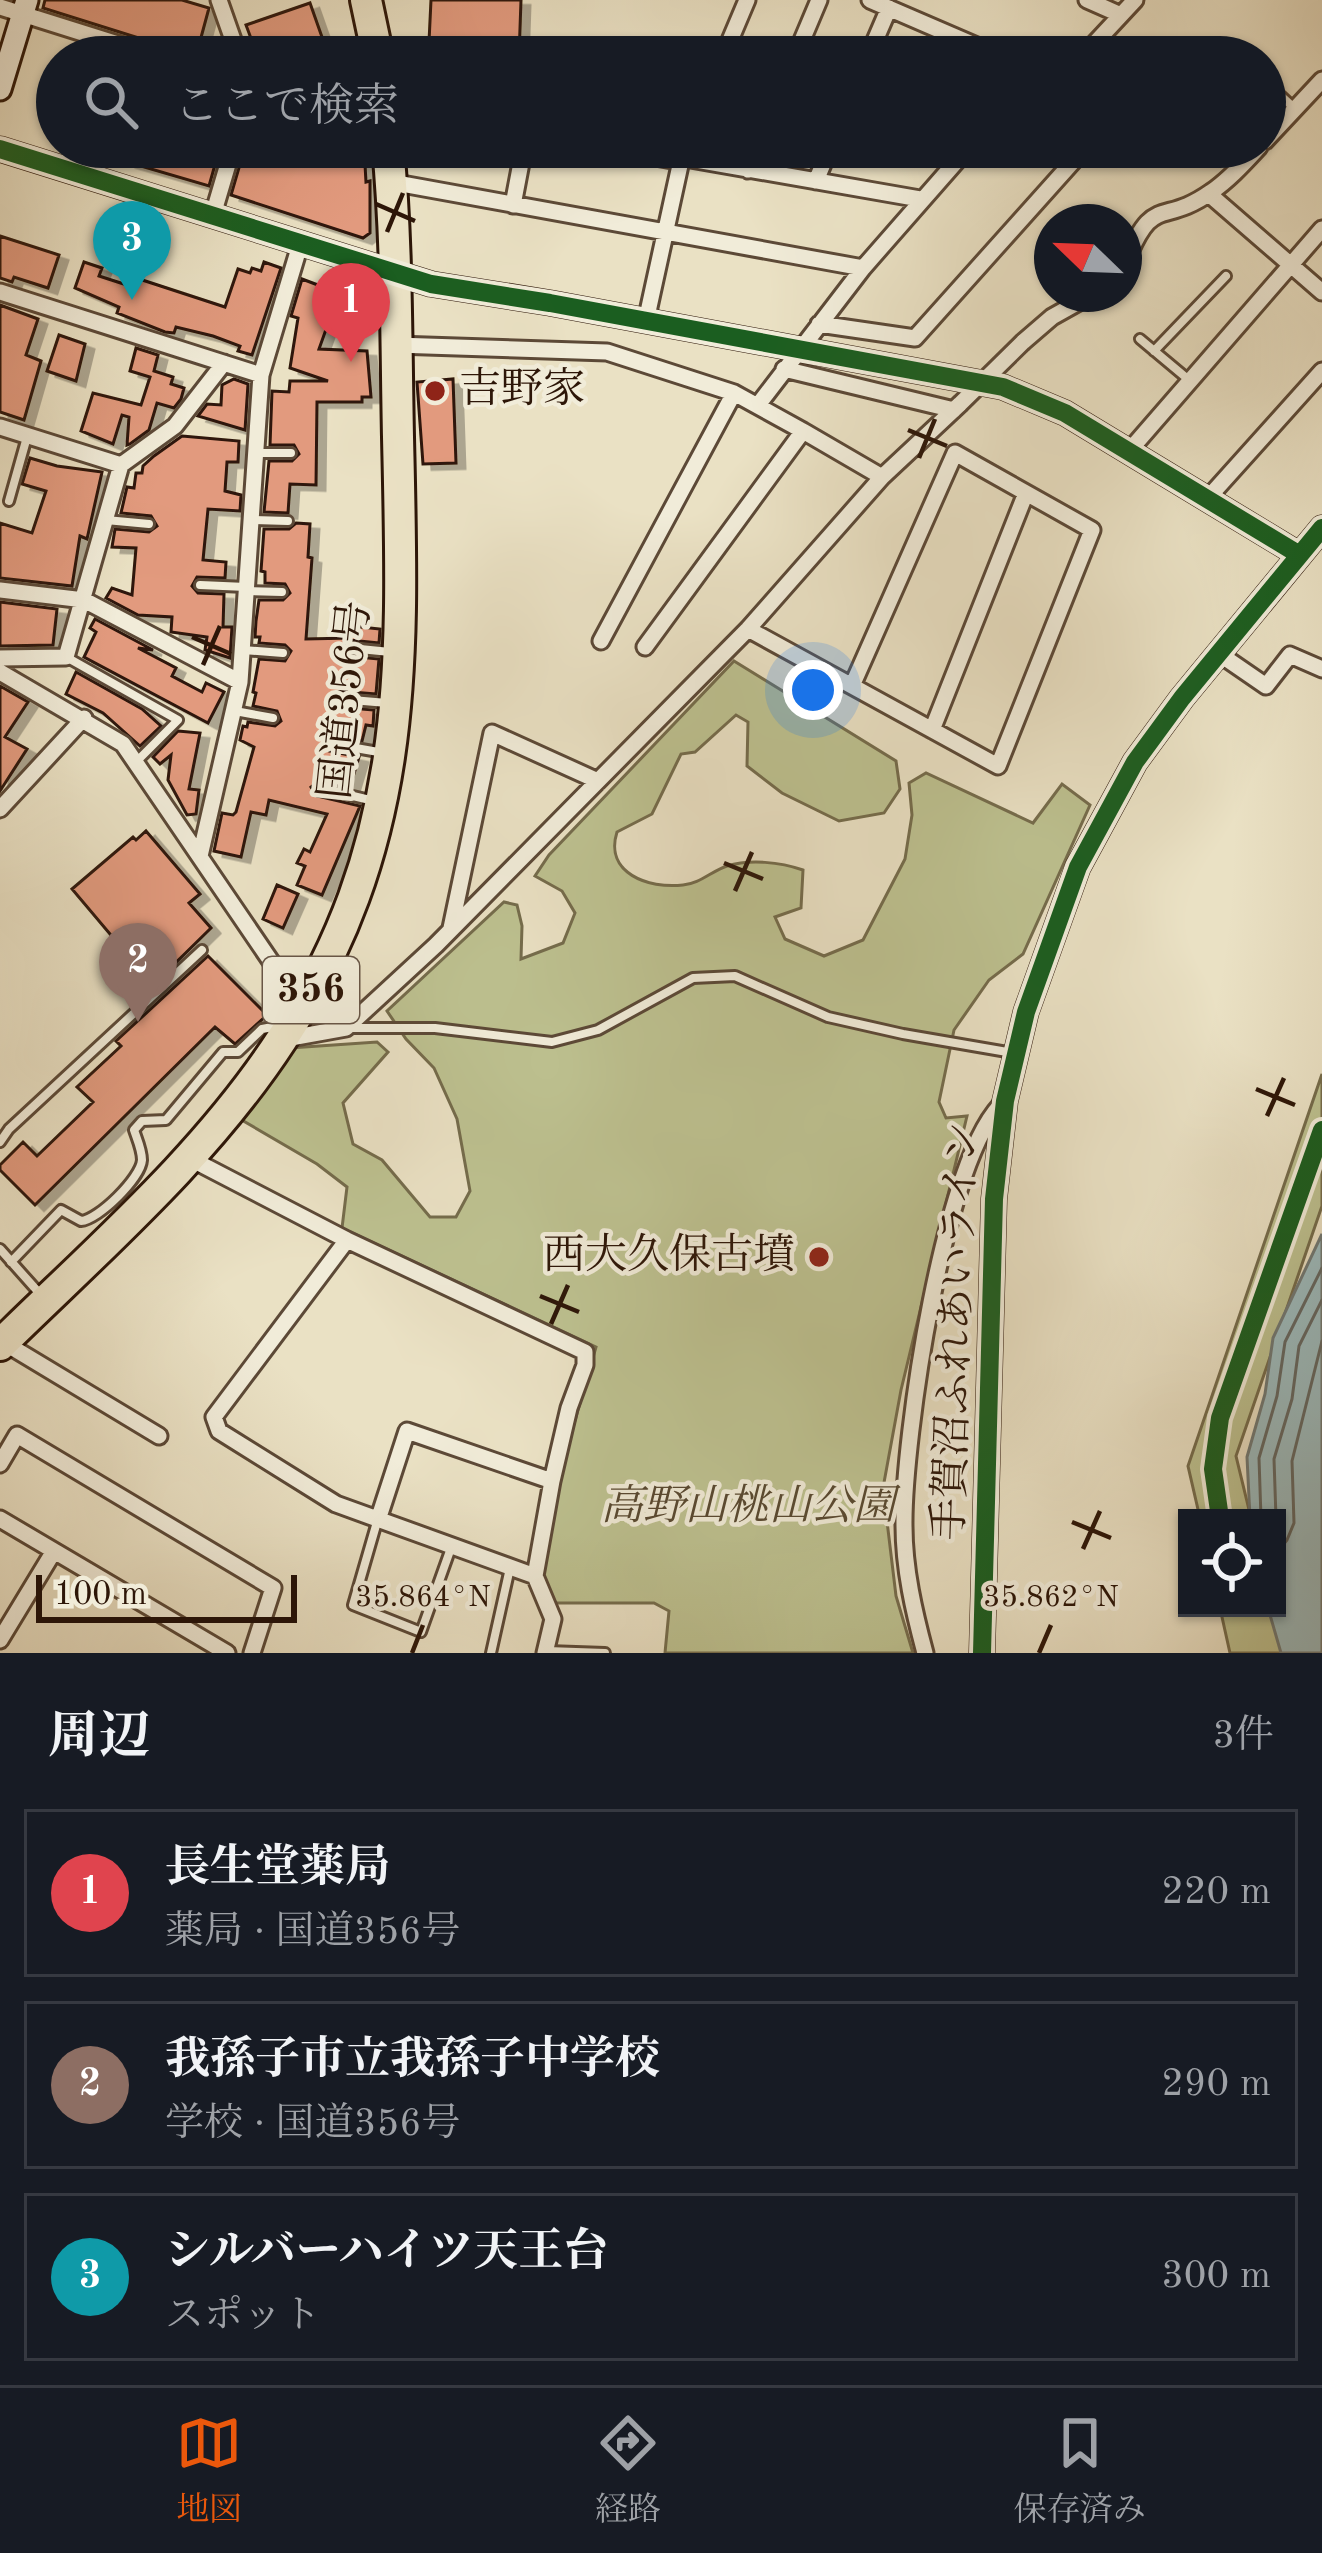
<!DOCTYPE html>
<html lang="ja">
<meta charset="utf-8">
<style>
:root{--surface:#171b24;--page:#20242c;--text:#f1f3f6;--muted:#9ea1a6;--line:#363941;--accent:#ea580c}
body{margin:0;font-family:"Old Standard TT","Noto Serif JP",serif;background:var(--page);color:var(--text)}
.controls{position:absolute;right:36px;bottom:36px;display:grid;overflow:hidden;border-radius:0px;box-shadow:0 3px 9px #0004}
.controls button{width:108px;height:108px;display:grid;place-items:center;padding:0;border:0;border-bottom:3px solid var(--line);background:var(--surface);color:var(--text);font:60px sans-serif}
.compass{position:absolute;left:1034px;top:204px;width:108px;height:108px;border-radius:50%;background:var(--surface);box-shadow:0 3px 9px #0004;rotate:293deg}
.scale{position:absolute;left:36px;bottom:30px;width:261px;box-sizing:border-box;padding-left:12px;border:6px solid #2d1608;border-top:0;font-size:33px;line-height:42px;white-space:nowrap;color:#2d1608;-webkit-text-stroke:9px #f1ecd9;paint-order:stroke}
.you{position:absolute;left:813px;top:690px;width:42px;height:42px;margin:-30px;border:9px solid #fff;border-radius:50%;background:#1a73e8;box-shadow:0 0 0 18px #1a73e833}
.badge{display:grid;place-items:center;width:78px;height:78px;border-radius:50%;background:var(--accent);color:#fff;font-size:39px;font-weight:700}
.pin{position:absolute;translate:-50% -99px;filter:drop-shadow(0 3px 6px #0008)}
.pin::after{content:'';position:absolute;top:63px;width:42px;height:36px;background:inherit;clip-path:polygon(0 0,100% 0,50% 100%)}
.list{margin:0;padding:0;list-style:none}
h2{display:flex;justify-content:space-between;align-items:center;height:156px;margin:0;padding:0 48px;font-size:51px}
h2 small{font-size:39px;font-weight:400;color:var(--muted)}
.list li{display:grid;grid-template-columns:78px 1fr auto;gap:36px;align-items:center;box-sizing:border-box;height:168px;margin:0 24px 24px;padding:0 24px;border:3px solid var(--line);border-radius:0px}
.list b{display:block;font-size:45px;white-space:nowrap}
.list p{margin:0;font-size:39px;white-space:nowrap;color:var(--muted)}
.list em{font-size:39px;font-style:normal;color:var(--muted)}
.icon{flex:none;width:66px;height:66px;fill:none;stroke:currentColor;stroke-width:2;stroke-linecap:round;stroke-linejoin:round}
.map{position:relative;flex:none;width:1322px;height:1653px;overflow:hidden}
.search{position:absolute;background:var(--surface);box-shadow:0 3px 9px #0004;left:36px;right:36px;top:36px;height:132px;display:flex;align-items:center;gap:30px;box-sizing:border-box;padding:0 42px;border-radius:66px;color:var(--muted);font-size:45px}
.sheet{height:732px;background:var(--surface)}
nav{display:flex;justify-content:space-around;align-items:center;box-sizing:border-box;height:168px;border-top:3px solid var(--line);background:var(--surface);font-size:33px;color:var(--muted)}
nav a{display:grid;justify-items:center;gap:6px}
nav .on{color:var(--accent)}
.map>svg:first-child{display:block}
</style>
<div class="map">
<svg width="1322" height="1653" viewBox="0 0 1322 1653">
<defs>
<filter id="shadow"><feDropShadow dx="9" dy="5.5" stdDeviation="0" flood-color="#0004"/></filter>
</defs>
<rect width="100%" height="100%" fill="#eae1c4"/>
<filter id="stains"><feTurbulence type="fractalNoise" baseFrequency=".00167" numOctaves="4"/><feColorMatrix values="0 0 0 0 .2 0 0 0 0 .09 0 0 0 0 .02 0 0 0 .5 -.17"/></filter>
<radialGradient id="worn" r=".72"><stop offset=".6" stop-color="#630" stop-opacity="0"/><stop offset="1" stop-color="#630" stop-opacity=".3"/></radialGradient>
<!-- green -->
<path fill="#bdc190" stroke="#756c4c" stroke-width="3" d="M734,661l162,100 4,28 -16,24 -45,8 -57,-28 -35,-27 1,-44 -12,-7 -41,37 -14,2 -29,60 -35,18c-13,41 31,57 66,53 16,-1 29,-14 44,-19 23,-7 53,-4 76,4l-2,38 -26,9 10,22 39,17 39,-16 42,-81 7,-44 -3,-32 17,-10 107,50 29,-39 28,21 -67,149 -34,26 -35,50 -15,72 7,16 21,-2 -66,274 -18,98 13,108 17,57h-248l4,-42 -15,-8h-100l-12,-29 22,-115 32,-112 -254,-119 5,-41 -30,-23 -77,-45 50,-71 87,-6 11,10 -45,51 10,41 29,16 48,57h26l14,-26 -13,-72 -23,-51 -28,-29 -19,-28 117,-109 13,3 5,21 -1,33 42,-16 12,-30 -13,-22 -27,-15 14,-21z
M1322,1074v132l-86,250 15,62h-51l-12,-52z
M1220,1608h52l11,45h-53z"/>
<!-- water -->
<path fill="#9cbbbe" stroke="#707975" stroke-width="3" d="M1322,1234v419h-41l-13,-45h9v-90h-27l-3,-61 18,-63 8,-56z"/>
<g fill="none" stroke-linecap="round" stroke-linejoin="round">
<!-- shore -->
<path stroke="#646863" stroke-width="3" d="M1261,1518l-2,-60 18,-62 8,-54 37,-74
M1276,1518l-2,-59 18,-60 7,-53 23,-46
M1277,1552l10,-12 7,-17 -2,-62 30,-120"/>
</g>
<!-- building -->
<path fill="#e29a7e" stroke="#2d1608" stroke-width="3" filter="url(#shadow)" d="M45,0h137l27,8 -13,48 -153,-48z
M431,0h90l-2,57h-122l-1,-10 33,-5z
M310,3l19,54h-29l-3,-10 -39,10 -12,-32z
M104,147h116l-11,39 -82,-24 1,-4 -25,-7z
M245,147h119l2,35 4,-1v52l-7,5 -132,-43z
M0,236l59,19 -11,33 -34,-11 -2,5 -12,-4z
M84,262l18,6 -3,8 28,9 3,-9 95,31 13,-38 12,4 2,-5 9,3 3,-9 17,6 -29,87 -14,-4 2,-5 -27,-10 -37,-9 -2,6 -9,-1 -48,-19 2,-6 -44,-19z
M302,279l37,14 -20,56 48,2 4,46h-9v5h-45l-1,83 -26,-1 -2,29 -24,-1 5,-51h23l7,-7 -5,-9h-24l2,-54 17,1 1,-11h38l-38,-13 8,-50 -7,-2z
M0,305l38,14 -12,36 15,6 -17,59 -24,-8z
M59,335l26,9 -9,37 -29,-10z
M136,348l22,7 -4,16 19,6 -2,7 13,4 -3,11 -7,9 -17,-5 -8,27 -19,14 -3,1 2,-28 -7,-2 -9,29 -32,-13 12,-38 48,12 9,-28 -20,-6z
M234,379l14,5 -3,46 -47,-14 9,-12 14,1 1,-20z
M453,379l3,84 -33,1 -6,-82z
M182,436l57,5 -1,21h-11l-2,29 16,4 -1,16 -32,-2 -5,51 23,2 -1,16 -28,-1 -5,9 6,7 26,1 -1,33h9l-2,31 -25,-8 2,-13 -36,-5 1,-15 -34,-2 -32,-17 6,-10 20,7 4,-47 -24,-1 3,-18 34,3 8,-6 -6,-10 -30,-3 6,-26 7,1 2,-15h6l1,-7 11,-10z
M30,458l27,8 45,6 -15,67 -7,-3 -8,50 -72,-8v-55l32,10 14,-42 -24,-7z
M296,523l14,1 -2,33 4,1 -6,81 44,-1 1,-12 29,3 -1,14 -29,-3 -8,8 6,8 31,3 -3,35 -36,-3 -8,6 6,10 36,3 -1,16 -7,-1 -4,16 -29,-5 -8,5 4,10 30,6 -9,30 -30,-7 -9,7 6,9 43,10 -38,89 -25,-10 8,-19 -8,-3 7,-14 6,3 17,-38 -58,-14 -3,15 -15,-3 -10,45 -27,-6 8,-38 11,2 3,-3 18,-65 -14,-7 3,-14 4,1 1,-5 27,4 6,-5 -4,-10 -24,-5 3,-13 -3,-1 6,-33 26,2 6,-10 -6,-6 -26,-2 1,-6h-5l1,-16 3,-21h24l7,-7 -5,-9 -20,-1v-11l-4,-1 3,-42h25z
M0,602l57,7 -4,36 -53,1z
M95,619l58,31 -15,-2 38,20 -4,8 30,16 4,-9 18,9 -16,31 -124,-66 12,-25 -6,-4z
M76,672l66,37 19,17 -21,20 -37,-33 -37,-19z
M0,686l28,16 -23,35 22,12 -27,42z
M178,731l22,2 -11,56 10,1 -3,24 -9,1 -19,-35 3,-25 -11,9 -7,-7z
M146,831l54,63 -11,9 22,25 -58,57 -81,-96 61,-52 3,3z
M277,885l21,9 -15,34 -20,-9z
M208,956l59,59 -32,29 -20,-17 -180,178 -35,-35v-5l23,-23 14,14 56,-54 -16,-15 44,-41 -5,-5z"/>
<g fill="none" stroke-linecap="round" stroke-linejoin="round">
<defs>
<path id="lane" d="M1265,81l29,27
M1140,339l49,41
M1154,351l72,-75
M257,453h34
M9,501l18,-64
M106,520l43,4
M252,520l36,1
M200,585l46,2
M247,591l35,1
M350,648l40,4
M243,650l40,3
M68,658l110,62 -40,40
M340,699l47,4
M235,711l38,7
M333,744l51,9
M319,788l51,12
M348,1028h87l117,14 46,-12 95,-52 42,-2 93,41 75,17 110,19
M0,1142l9,-13 193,-179
M0,1249l41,46
M11,1262l50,-52 20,11c17,-1 60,-43 61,-61 0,-10 -5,-21 -8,-30l8,-9 24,-1 57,-68h15l24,-23 16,-3
M377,1522l-24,83 68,27 30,-84
M547,1651l58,2
M491,1653l19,-85"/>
<path id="street" d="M219,0l20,57
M870,0l132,57
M1087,0l34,15
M0,7l159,50
M723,57l24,-57
M795,57l24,-57
M868,57l21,-49
M1082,57l53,-57
M1265,141l57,-61
M598,147l80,14
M942,147l19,9
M679,157l241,42
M748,170l10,-23
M816,181l14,-34
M391,182l472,86
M1209,194l113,98
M513,205l11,-58
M212,218l21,-71
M1124,266c30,-75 36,-38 87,-74 18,-12 34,-30 48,-45
M0,292l261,83
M646,321l38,-174
M819,324l96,14 171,-191
M1023,342l29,-25 41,-23
M396,345l211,7 127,41 69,38
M784,369l170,41
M758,405l105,-137 106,-121
M0,427l121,38 54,-39 49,-63
M1130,450l192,-221
M1208,498l114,-127
M0,590l84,10 156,82
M748,629l250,137 94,-236 -137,-77 -103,233
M601,641l133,-248
M645,647l158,-216 79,46
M1218,653l48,33 24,-31 32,14
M0,658l66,-1 55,-192
M0,672l123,72 179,263
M932,730l94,-237
M0,809l84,-91
M200,856l40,-174 21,-307 39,-130
M451,928l41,-195 106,48
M285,1039l61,-11 90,-83 312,-316 134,-152 78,-73
M191,1159l156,81 238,112v13l-16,43 -17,73 -17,95 18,43 -8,34
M347,1240l-133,177 5,14 117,73 199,72
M3,1342l156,94
M0,1464l17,-29 256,153 -21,65
M0,1519l227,134
M378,1520l29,-89 145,50
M0,1640l54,-89
M925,1653c-11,-41 -21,-84 -21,-127 -1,-84 40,-374 101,-425"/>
<path id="secondary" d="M0,89l27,-89
M0,149l431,135 119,19 453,84 62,26 233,141
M982,1653l12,-454 11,-98 21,-89 52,-145 57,-105 47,-64 140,-170"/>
<path id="highway" d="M366,0l12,57
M0,1345c99,-97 206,-189 282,-306 129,-197 121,-378 116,-602 -2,-96 -1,-194 -10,-290"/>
</defs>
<!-- lane casing -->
<use href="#lane" stroke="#5c4937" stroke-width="14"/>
<!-- street casing -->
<use href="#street" stroke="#5c4937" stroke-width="21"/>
<!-- secondary casing -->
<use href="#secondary" stroke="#2d1608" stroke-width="27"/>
<!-- highway casing -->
<use href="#highway" stroke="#2d1608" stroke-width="36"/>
<!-- lane -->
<use href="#lane" stroke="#f1ecd9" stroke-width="8"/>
<!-- street -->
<use href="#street" stroke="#f1ecd9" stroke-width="15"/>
<!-- secondary -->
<use href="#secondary" stroke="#f1ecd9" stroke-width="21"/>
<!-- highway -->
<use href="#highway" stroke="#eae1c4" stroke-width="30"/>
<defs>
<path id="street-bridge" d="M960,404l63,-62"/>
</defs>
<!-- street-bridge casing -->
<use href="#street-bridge" stroke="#5c4937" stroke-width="21" stroke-linecap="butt"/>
<!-- street-bridge -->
<use href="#street-bridge" stroke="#f1ecd9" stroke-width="15"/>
<defs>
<path id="cycleway" d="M0,149l431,135 119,19 453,84 62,26 233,141
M1220,1518l-7,-49 7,-51 102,-288
M982,1653l12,-454 11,-98 21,-89 52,-145 57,-105 47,-64 140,-170"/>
</defs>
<!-- cycleway casing -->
<use href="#cycleway" stroke="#f1ecd9" stroke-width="26"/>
<!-- cycleway -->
<use href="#cycleway" stroke="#1b5e20" stroke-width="18"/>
</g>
<!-- ticks -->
<path fill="none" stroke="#2d1608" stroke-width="4.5" d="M376,204l39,17M387,232l16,-39M908,430l39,16M919,458l16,-39M192,637l39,17M203,665l17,-39M724,863l39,16M735,891l17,-39M1256,1089l39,16M1267,1116l17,-38M540,1296l39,16M551,1324l17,-39M1072,1522l39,16M1083,1549l17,-38M412,1653l11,-28M1039,1653l12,-28"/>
<!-- markers -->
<g fill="#8f2418" stroke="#f1ecd9" stroke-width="4.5">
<circle cx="435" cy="391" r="12"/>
<circle cx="819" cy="1257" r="12"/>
</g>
<g text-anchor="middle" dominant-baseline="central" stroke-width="9" stroke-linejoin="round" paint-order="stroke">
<!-- shield labels -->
<rect fill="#f1ecd9" stroke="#685647" stroke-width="3" x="263" y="957" width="96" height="66" rx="9"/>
<g font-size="39" font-weight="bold" fill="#2d1608">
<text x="311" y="990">356</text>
</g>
<!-- poi labels -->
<g font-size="42" fill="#2d1608" stroke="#f1ecd9" text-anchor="start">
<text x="459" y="391">吉野家</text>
<text x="795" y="1257" text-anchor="end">西大久保古墳</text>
</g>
<!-- street labels -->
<g font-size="42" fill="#2d1608" stroke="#f1ecd9">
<text transform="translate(347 700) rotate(-84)">国道356号</text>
<text transform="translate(958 1331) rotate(-88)">手賀沼ふれあいライン</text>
</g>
<!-- park labels -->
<g font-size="42" font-style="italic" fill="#584931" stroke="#f1ecd9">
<text x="748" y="1508">高野山桃山公園</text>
</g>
</g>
<g font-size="30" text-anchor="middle" fill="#2d1608" stroke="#f1ecd9" stroke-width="9" stroke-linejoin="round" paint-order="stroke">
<text x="423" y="1606">35.864°N</text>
<text x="1051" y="1606">35.862°N</text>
</g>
<rect width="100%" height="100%" filter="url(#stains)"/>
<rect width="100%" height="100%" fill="url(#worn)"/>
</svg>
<div class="controls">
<button><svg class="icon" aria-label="locate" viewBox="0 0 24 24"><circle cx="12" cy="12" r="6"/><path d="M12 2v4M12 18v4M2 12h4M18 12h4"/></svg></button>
</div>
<svg class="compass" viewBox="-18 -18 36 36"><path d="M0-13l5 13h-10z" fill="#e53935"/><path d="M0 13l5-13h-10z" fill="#9ea1a6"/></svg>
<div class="scale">100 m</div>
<div class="you"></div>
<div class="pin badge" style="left:351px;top:362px;background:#e0444e">1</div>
<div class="pin badge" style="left:138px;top:1022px;background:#8d6e63">2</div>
<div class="pin badge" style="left:132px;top:300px;background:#0f9aa8">3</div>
<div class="search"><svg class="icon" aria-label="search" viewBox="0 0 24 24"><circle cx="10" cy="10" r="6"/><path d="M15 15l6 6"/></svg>ここで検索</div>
</div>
<section class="sheet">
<h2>周辺<small>3件</small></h2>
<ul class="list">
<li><span class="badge" style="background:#e0444e">1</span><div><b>長生堂薬局</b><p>薬局 · 国道356号</p></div><em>220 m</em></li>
<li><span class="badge" style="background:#8d6e63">2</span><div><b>我孫子市立我孫子中学校</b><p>学校 · 国道356号</p></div><em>290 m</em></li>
<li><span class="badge" style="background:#0f9aa8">3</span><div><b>シルバーハイツ天王台</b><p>スポット</p></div><em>300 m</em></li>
</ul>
</section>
<nav>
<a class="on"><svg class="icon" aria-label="map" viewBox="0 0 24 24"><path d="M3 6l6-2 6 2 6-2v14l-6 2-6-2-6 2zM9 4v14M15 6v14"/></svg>地図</a>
<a><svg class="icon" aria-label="directions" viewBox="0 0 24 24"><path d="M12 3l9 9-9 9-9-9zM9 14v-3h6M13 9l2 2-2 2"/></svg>経路</a>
<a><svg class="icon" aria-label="saved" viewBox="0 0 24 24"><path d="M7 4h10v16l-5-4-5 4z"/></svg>保存済み</a>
</nav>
